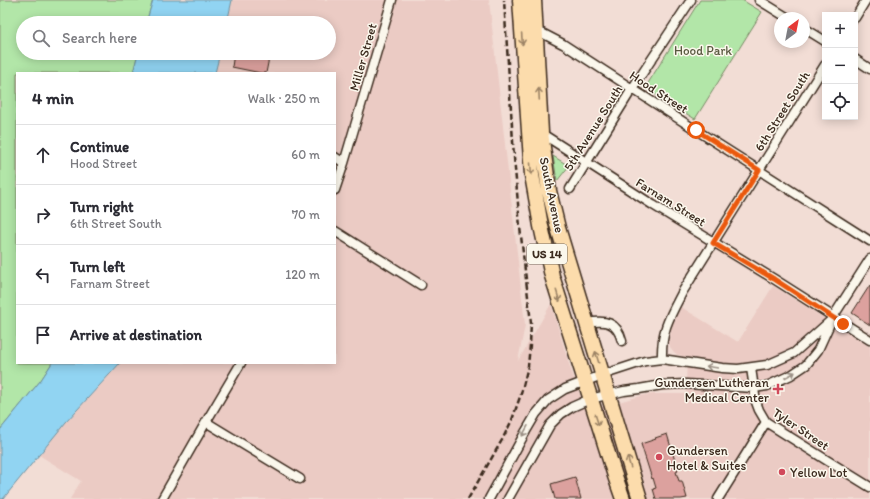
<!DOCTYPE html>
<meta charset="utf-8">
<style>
:root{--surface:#fff;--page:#f2f2f3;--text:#2b2b33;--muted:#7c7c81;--line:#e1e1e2}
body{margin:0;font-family:Itim,sans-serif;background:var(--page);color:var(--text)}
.controls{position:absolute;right:12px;top:12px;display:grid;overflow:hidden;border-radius:0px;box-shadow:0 2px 10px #0003}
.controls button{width:36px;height:36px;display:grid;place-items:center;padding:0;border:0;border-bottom:1px solid var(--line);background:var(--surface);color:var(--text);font:20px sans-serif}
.compass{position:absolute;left:774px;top:12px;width:36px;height:36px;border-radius:50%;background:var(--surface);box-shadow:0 2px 10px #0003;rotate:32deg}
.stop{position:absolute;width:12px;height:12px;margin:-9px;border:3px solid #ea580c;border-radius:50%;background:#fff}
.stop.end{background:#ea580c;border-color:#fff;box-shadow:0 1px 4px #0008}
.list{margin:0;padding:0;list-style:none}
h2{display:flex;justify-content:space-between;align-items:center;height:52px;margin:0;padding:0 16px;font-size:17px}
h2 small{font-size:13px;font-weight:400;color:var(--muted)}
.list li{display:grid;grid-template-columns:26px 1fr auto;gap:12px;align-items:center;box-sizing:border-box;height:60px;padding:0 16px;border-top:1px solid var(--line)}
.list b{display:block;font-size:15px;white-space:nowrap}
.list p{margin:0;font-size:13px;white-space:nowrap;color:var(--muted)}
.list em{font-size:13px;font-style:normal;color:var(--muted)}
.icon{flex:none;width:22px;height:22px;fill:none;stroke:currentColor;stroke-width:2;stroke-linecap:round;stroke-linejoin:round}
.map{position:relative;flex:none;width:870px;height:499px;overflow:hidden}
.search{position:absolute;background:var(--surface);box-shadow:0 2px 10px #0003;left:16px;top:16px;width:320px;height:44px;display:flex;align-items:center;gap:10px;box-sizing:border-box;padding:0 14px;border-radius:22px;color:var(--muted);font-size:15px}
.panel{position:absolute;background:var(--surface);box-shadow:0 2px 10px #0003;left:16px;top:72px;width:320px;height:292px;border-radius:0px}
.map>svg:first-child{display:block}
</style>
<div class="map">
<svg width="870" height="499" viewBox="0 0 870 499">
<rect width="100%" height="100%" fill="#f2ddd5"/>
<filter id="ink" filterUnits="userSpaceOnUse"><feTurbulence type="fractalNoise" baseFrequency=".025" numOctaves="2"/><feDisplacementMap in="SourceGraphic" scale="8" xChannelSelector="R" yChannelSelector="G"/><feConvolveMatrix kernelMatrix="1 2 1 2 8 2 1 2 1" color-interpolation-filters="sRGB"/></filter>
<g filter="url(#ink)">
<!-- built -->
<path fill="#ebcbc4" d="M232,0h257l36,325 -7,36 33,-57 19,63 16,44 58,-16 10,-1h32v-10l1,-27 -9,-2 -4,-3 -4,-5 -1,-5 3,-17 9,-18 57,35 35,-56 97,61v152h-800l11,-18 -42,-26 27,-33 54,-59h215v-290h-120l5,-20h109v-30h-102z"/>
<!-- green -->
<path fill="#b2e6a8" stroke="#768863" d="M0,0h153l-7,23h-123v30h115l-5,20h-116v290h35l-11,17 -41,50z
M700,0h42l20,12 -67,107 -50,-31z
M553,156l16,10 -12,15z"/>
<!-- water -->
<path fill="#91d4f2" stroke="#6f909d" d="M153,0h79l-5,23h-81z
M138,53h82l-5,20h-82z
M52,363h68l-54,59 -63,77h-3v-69l41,-50z"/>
<!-- building -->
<path fill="#dca19e" stroke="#3b2a1e" d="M234,53h36l-4,20h-5l-29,-6z
M870,285v40l-18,-12z
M667,434l11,37 -2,1 3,9h3l5,17 -6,1h-25l-3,-10 3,-1 -3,-10 -1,1 -11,-35 15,-5 -1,-1z
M575,477l6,22h-26l-4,-15z"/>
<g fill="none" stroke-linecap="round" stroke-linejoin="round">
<defs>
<path id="street" d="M759,0l29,18
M855,18l11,-18
M804,28l21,13
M536,30l27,14 133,86 174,111
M855,59l15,10
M541,133l112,72 121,74 96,61
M335,157l9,6
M570,189l62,-100 59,-89
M335,190l9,-27 48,-163
M335,231l86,54
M587,323c18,-3 30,-2 35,18
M662,359c-1,-29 8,-43 21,-68l142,-226
M751,368l5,34 3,8 7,12 62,39 42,26
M206,422l94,57
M162,499l44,-77 35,-59
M489,499l37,-68 10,-17 12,-14 17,-11 37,-14 43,-14 17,-2 60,9 16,1 29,-4 27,-12 36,-32
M508,499l42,-74 11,-11 11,-7 18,-8 34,-8 15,-2 23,-4 24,-1 68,4 13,-2 24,-11 15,-10 12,-15 15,-33 37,-58
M718,499l48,-77"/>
<path id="highway" d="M520,0l12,175 9,51 11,50 63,200 8,23
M534,0l7,133 8,58 9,37 82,271"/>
</defs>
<!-- street casing -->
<use href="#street" stroke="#3b2a1e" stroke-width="11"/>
<!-- highway casing -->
<use href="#highway" stroke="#3b2a1e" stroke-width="17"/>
<!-- street -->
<use href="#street" stroke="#fbf7ec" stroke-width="8"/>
<!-- highway -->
<use href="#highway" stroke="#fcdcac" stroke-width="14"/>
<!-- rail -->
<path stroke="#3b2a1e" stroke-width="2.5" stroke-dasharray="6 3" stroke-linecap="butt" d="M468,499l34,-59 10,-20 9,-26 7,-28 2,-21 1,-22 -11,-96 -6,-70 -10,-157"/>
</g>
<!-- one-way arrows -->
<defs><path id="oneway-shaft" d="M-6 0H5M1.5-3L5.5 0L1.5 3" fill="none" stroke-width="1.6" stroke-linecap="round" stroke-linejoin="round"/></defs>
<g stroke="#9c8365">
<use href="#oneway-shaft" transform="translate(522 39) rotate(86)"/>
<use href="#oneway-shaft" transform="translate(539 94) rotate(-93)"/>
<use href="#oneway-shaft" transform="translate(531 169) rotate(85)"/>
<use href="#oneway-shaft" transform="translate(558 296) rotate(73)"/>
<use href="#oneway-shaft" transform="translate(597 357) rotate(-107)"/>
<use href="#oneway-shaft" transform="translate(597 420) rotate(72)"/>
<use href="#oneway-shaft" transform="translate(629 462) rotate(-107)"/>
</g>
<g stroke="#9b9085">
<use href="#oneway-shaft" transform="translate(712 367) rotate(-171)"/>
<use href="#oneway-shaft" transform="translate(790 375) rotate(-29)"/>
<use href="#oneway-shaft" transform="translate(525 431) rotate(119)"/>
</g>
</g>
<g fill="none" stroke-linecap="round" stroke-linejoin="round" filter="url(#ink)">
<!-- route -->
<path stroke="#ea580c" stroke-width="5" d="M696,130l63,40 -46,73 61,36 69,45"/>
</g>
<!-- markers -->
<g fill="#d1495b" stroke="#fbf7ec" stroke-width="1.5">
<path d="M776 383h4v4h4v4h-4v4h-4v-4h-4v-4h4z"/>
<circle cx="659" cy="457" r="4"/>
<circle cx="782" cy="472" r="4"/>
</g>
<g text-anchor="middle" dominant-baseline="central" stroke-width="3" stroke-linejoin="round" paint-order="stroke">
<!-- shield labels -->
<rect fill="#fbf7ec" stroke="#75685c" stroke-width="1" x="527" y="244" width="40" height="20" rx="3"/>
<g font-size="12" font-weight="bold" fill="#3b2a1e">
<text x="547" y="254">US 14</text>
</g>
<!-- park labels -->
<g font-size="13" fill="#595940" stroke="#fbf7ec">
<text x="703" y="50">Hood Park</text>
</g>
<!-- street labels -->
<g font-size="13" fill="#3b2a1e" stroke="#fbf7ec">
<text transform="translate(363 57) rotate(-74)">Miller Street</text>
<text transform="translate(659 92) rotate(33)">Hood Street</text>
<text transform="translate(782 111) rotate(-58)">6th Street South</text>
<text transform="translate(593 128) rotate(-58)">5th Avenue South</text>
<text transform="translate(552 195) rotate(78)">South Avenue</text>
<text transform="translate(671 202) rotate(32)">Farnam Street</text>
<text transform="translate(801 429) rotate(34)">Tyler Street</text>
</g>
<!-- poi labels -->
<g font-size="13" fill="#3b2a1e" stroke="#fbf7ec" text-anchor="start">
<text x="769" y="382" text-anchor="end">Gundersen Lutheran<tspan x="769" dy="15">Medical Center</tspan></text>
<text x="667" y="450">Gundersen<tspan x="667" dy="15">Hotel &amp; Suites</tspan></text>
<text x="790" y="472">Yellow Lot</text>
</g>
</g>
</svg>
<div class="controls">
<button>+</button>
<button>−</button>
<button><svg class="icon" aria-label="locate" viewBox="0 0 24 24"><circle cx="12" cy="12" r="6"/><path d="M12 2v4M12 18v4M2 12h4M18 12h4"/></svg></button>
</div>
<svg class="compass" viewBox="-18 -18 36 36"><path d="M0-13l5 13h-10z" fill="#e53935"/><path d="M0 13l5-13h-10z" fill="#7c7c81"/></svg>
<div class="stop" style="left:696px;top:130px"></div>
<div class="stop end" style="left:843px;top:324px"></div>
<div class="search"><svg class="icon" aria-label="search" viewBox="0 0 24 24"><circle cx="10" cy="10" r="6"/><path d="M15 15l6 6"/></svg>Search here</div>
<section class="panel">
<h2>4 min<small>Walk · 250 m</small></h2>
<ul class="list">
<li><svg class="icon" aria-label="ahead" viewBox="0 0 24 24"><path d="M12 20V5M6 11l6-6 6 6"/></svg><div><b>Continue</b><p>Hood Street</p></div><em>60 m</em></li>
<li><svg class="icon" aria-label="right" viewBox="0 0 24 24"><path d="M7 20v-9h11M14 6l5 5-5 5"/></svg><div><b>Turn right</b><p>6th Street South</p></div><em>70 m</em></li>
<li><svg class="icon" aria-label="left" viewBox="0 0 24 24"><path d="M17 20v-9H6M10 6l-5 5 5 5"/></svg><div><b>Turn left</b><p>Farnam Street</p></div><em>120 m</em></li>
<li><svg class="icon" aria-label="arrive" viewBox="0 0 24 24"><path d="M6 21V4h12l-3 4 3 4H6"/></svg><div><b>Arrive at destination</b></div></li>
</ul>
</section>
</div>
